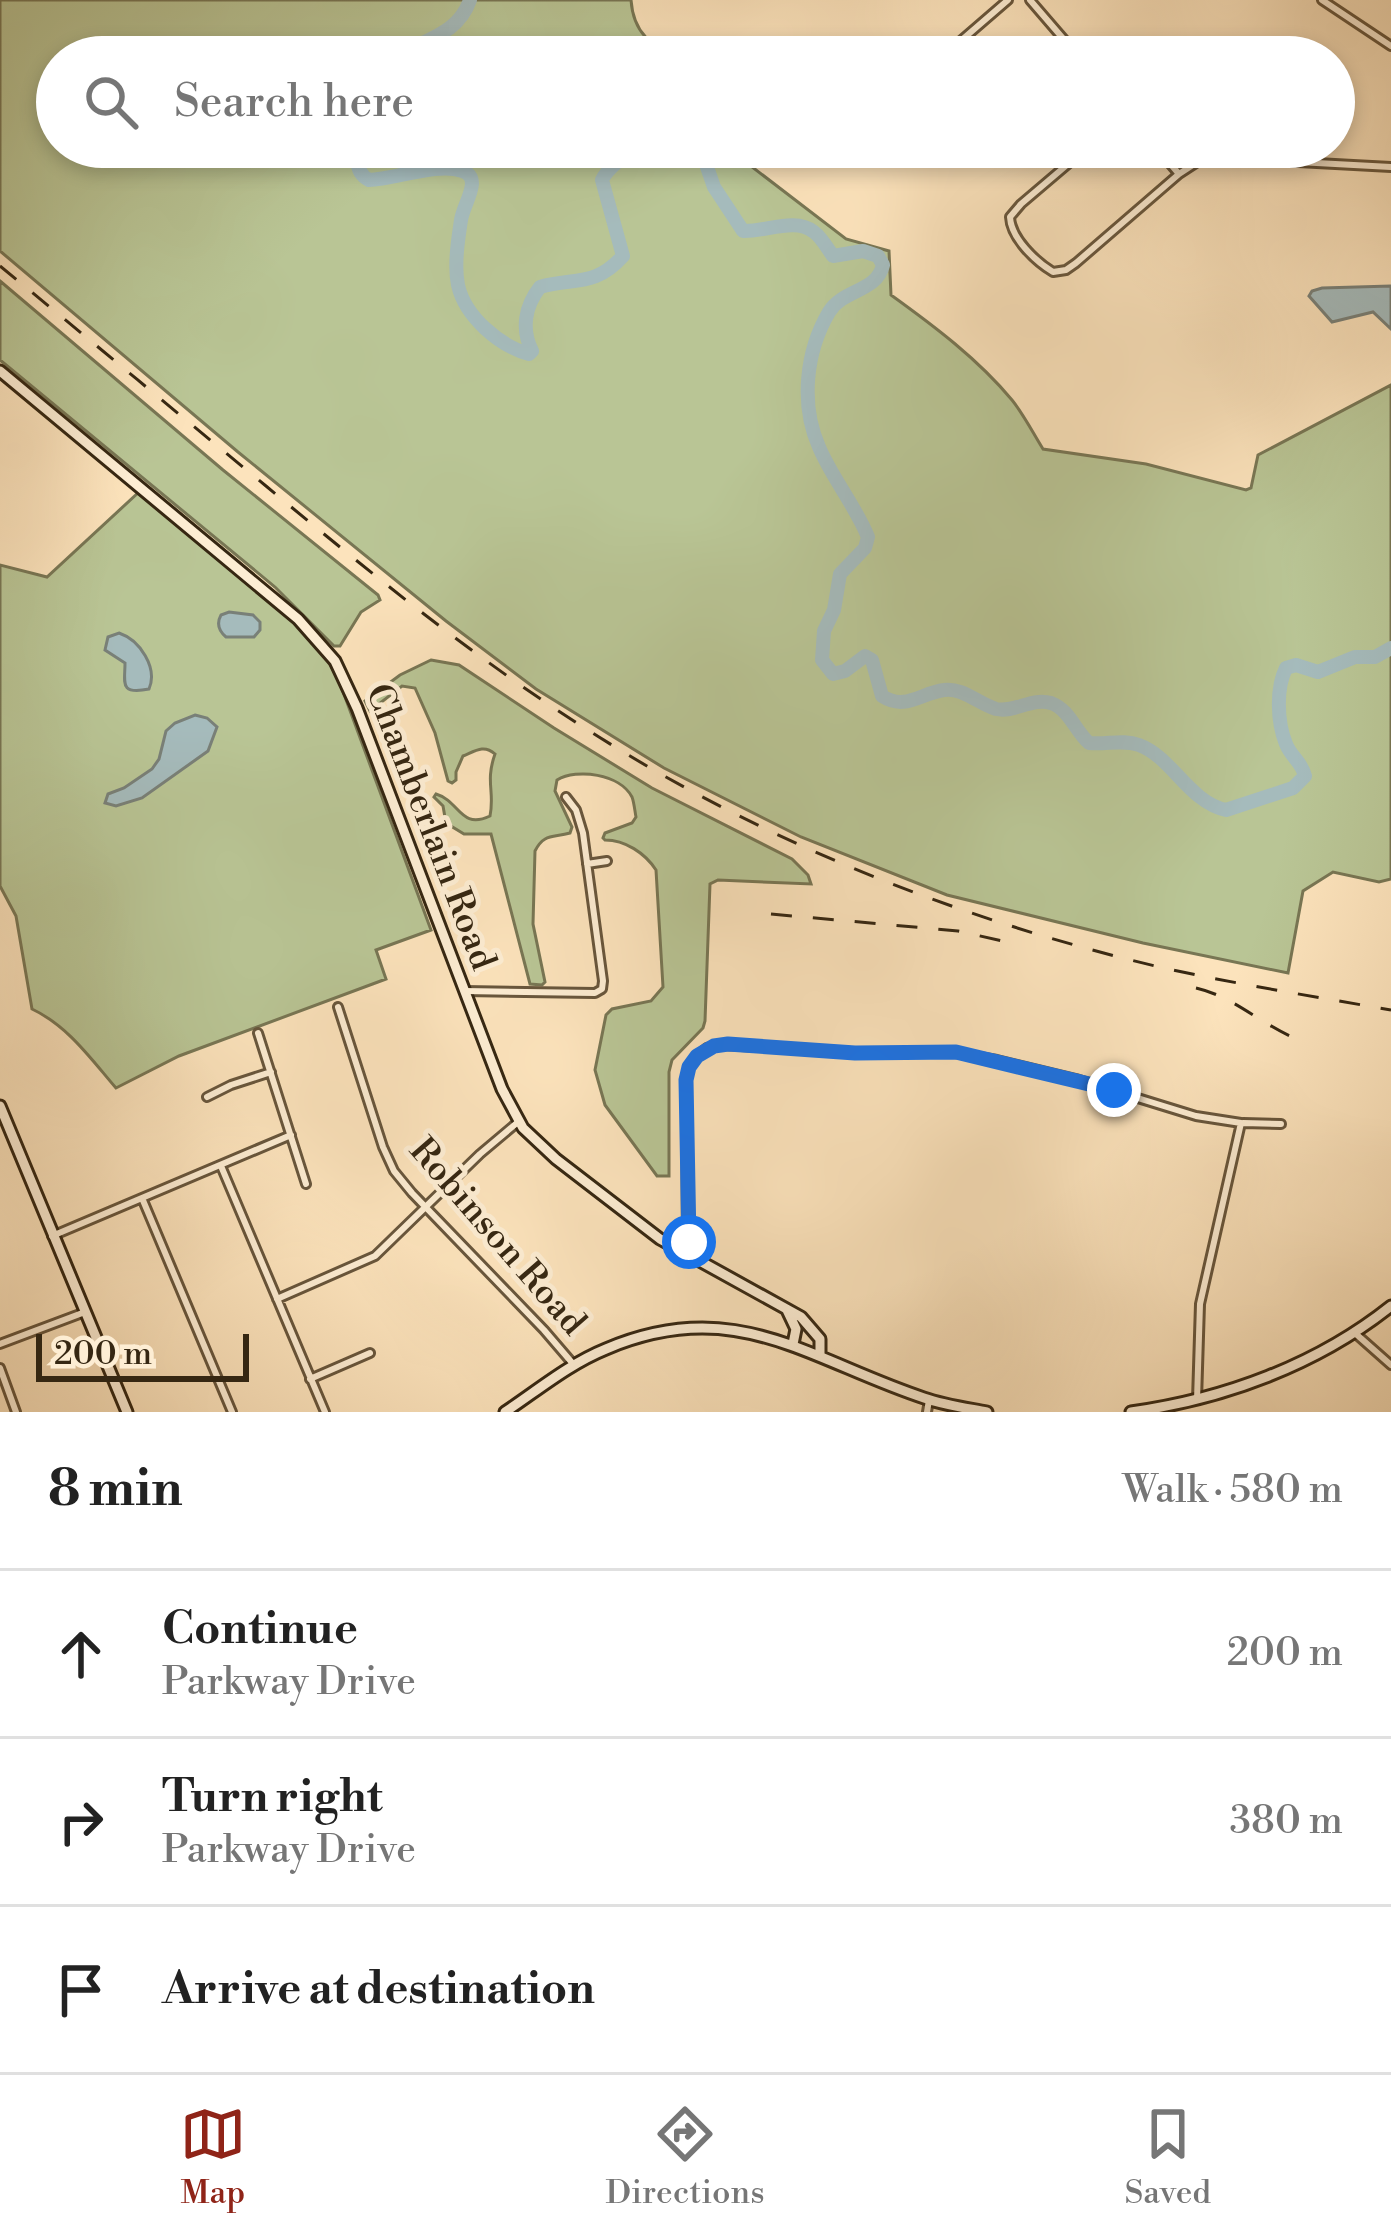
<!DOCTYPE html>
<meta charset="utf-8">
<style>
:root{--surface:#fff;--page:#f2f2f2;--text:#222;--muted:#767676;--line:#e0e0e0;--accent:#8f2418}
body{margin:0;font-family:"Libre Bodoni",serif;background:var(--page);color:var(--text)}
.scale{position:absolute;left:36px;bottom:30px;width:213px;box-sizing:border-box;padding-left:12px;border:6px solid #362712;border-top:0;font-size:33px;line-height:42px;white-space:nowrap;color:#362712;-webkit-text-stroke:9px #fdedd3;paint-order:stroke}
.stop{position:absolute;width:36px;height:36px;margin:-27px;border:9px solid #1a73e8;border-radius:50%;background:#fff}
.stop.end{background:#1a73e8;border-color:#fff;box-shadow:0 3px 12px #0008}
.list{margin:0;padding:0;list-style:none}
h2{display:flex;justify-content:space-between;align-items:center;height:156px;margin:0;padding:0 48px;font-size:51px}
h2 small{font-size:39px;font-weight:400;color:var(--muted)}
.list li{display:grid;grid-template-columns:78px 1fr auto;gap:36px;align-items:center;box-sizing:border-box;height:168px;padding:0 48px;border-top:3px solid var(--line)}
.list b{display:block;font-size:45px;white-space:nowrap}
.list p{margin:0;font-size:39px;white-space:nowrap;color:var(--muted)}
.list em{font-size:39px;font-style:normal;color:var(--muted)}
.icon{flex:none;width:66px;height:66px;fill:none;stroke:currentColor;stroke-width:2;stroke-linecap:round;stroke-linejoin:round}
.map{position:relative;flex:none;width:1391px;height:1412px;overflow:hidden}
.search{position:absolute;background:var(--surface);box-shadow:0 6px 18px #0003;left:36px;right:36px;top:36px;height:132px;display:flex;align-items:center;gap:30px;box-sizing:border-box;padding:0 42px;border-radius:66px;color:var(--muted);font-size:45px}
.sheet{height:660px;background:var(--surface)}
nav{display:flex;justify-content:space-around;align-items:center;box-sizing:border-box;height:168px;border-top:3px solid var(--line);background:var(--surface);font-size:33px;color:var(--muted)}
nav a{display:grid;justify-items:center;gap:6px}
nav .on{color:var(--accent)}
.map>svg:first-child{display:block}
</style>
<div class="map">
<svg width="1391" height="1412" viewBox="0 0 1391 1412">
<rect width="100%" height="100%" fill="#fce3bc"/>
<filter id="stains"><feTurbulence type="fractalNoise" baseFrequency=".00167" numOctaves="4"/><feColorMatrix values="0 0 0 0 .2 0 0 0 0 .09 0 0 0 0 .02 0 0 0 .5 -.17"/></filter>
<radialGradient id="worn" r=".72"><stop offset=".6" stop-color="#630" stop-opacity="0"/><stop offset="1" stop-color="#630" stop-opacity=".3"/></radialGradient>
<!-- green -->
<path fill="#b9c595" stroke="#787654" stroke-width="3" d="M0,0h631c2,29 20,54 51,48l16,9h-641v90h680l10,16 99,76 43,12 2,44c43,31 87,64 121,105 12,15 21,33 31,49l103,15 100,26 5,-2 7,-33 133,-70v494l-12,3 -46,-10 -30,19 -15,82 -145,-30 -196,-48 -146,-58 -137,-69 -128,-79 -90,-68 -208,-169 -238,-201z
M0,281l223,189 155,125 2,5 -19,12 -21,34h-6l-59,-59 -275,-227z
M139,492l161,135 20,21 18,30 93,252 -55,20 10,29 -207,77 -63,32c-25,-29 -48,-62 -84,-79l-16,-93 -16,-30v-321l47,12z
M431,660l28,5 95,63 98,60 140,71 16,16 3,9 -93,-4 -8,4 -5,137 -2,7 -31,32 -3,12v104h-12l-52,-71 -10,-35 11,-55 6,-6 39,-8 12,-14 -7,-117c-11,-17 -31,-30 -51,-30l-2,-2 2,-5 27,-10 4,-6c-1,-5 -2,-15 -4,-20 -12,-23 -55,-29 -75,-17l-2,11 17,36 -2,6c-17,5 -26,0 -35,18l-2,73 12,58 -3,3 -12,-1 -39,-150h-27l-18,-11 -3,-17 -9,-9 2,-3c24,7 24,36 54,22 5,-24 -5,-34 5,-62 -11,-10 -20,-3 -32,2l-7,16v8l-4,3 -4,-2 -13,-48 -20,-45 -13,-2 -32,25 -5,-10 35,-26z"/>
<!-- water -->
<path fill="#a5bbbc" stroke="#798078" stroke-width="3" d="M1391,286v43l-18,-17 -41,10 -23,-26 3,-5 10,-3z
M229,612l24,3 7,7v8l-6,7h-28c-7,-6 -10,-13 -5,-22z
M119,633c21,7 39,35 30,56 -30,6 -24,-6 -24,-26l-20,-13 3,-13z
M195,715l12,3 10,9 -9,24 -66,47 -26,8 -11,-3 3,-9 16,-6 28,-19 7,-10 7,-28 9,-8z"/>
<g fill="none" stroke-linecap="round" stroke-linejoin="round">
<!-- river -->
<path stroke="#a5bbbc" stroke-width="14" d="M396,57c28,-18 62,-22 74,-57
M360,147c-4,13 -4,26 9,33 26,-1 70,-18 93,-9 7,2 10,6 10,13 -1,12 -9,24 -11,36 -3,20 -7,45 -3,65 7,32 42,61 71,69l3,-3c-11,-22 -7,-45 8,-64 34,-10 54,1 83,-31l-21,-76c6,-14 22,-20 29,-33
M700,147l14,40 29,44c23,1 52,-14 71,1 8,6 13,16 19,24l30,-5 15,5 5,9c-6,27 -40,24 -54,47 -23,39 -29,92 -10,135 13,31 36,58 49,90l-3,11 -25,26 -6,36 -10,21 -2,29 11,14 12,-3 20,-15 7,4 10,36c23,15 39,-3 62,-6 18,-3 35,14 52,19 19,4 36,-12 55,-6 19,7 24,28 38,40 17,2 34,-4 50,2 33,12 50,57 87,65l67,-22 12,-12c-3,-14 -14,-19 -19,-32 -9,-22 -10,-56 0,-76l10,-3 22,7 37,-15h20l16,-9"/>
<defs>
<path id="street" d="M1030,0l49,57
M1322,0l69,46
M942,57l66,-57
M941,147l12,3 8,-3
M1088,147l-67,57 -11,13c1,21 25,44 43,55l13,-2 10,-7 103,-89 26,-17 186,10
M1156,147l23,27
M1288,161l1,-14
M587,864l20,-3
M464,991l131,2 7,-4 1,-8 -20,-148 -7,-23 -10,-13
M338,1007l45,140 11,24 18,22 132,137 30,35
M258,1033l48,151
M207,1097l24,-12 40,-13
M1243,1123l38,1
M221,1166l104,246
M142,1198l90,214
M52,1236l239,-101
M687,1254l-1,-174 3,-12 8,-12 10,-8 15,-3 148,8 74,-2 53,9 79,19 120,37 45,7 -41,181 -3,96
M277,1299l98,-43 105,-102 38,-32
M1356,1334l35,31
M0,1344l85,-32
M0,1368l16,44
M310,1379l60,-26
M927,1412l2,-12"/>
<path id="secondary" d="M0,371l298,248 37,42 22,47 145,381 21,39 33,31 104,80 141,78 19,22v16
M0,1106l127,306
M787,1310l9,19 -3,15
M505,1412c33,-22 64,-48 101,-63 129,-55 203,11 318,49 20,7 42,10 63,14
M1131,1412c93,-13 186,-47 260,-106"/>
</defs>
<!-- street casing -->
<use href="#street" stroke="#68563c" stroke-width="12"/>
<!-- secondary casing -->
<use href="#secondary" stroke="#362712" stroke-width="15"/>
<!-- street -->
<use href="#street" stroke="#fdedd3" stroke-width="6"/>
<!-- secondary -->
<use href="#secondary" stroke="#fdedd3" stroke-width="9"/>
<!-- rail -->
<path stroke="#362712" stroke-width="3" stroke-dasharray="21 21" stroke-linecap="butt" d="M0,266c89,73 177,147 266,220 107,89 214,177 333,251 173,109 370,186 569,232 74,16 149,28 223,41
M771,914l187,17 58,13
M1196,988c43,10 68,41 112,55"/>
</g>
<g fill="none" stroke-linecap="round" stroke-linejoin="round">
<!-- route -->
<path stroke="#1a73e8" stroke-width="15" d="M689,1242l-3,-162 3,-13 8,-11 17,-10 14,-2 127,9 101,-1 158,38"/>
</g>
<g text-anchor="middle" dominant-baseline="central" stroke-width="10" stroke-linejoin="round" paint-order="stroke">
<!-- street labels -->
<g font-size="36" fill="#362712" stroke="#fdedd3">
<text transform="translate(430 827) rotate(69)">Chamberlain Road</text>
<text transform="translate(497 1237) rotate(49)">Robinson Road</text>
</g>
</g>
<rect width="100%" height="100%" filter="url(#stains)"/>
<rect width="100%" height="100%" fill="url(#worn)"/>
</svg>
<div class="scale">200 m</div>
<div class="stop" style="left:689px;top:1242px"></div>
<div class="stop end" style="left:1114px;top:1090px"></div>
<div class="search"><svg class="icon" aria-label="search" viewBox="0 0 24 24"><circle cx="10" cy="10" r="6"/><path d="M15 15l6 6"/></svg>Search here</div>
</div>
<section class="sheet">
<h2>8 min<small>Walk · 580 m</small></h2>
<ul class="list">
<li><svg class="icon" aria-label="ahead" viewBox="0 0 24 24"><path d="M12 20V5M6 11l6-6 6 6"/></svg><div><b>Continue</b><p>Parkway Drive</p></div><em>200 m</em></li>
<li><svg class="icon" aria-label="right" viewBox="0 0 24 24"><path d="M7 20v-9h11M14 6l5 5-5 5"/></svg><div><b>Turn right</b><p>Parkway Drive</p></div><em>380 m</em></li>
<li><svg class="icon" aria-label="arrive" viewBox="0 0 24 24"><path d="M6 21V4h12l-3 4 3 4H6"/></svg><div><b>Arrive at destination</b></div></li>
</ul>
</section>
<nav>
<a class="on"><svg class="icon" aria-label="map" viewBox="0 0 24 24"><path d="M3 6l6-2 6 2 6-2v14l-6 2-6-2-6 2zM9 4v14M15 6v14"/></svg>Map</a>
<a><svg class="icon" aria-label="directions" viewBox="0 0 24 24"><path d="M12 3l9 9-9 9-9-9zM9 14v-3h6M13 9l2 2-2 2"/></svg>Directions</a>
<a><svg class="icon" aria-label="saved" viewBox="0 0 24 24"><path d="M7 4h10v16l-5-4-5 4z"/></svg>Saved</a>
</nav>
